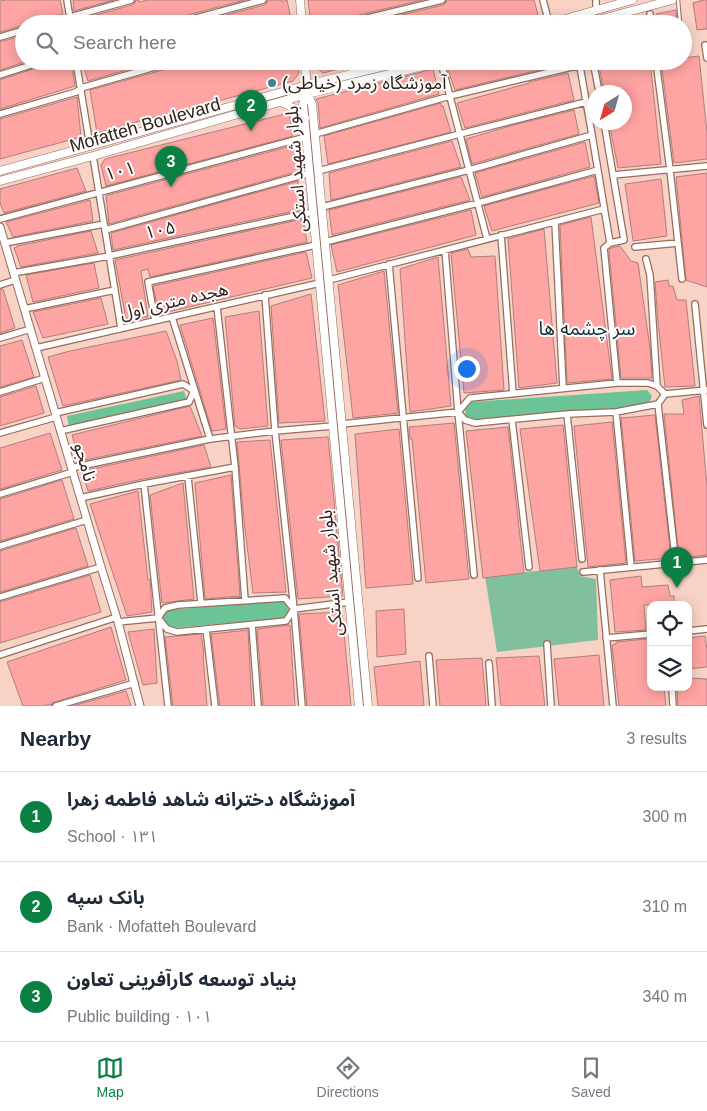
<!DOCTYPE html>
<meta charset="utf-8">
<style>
:root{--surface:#fff;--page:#f6f6f7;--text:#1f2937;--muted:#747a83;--line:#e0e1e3;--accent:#0b8043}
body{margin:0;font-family:Helvetica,"Noto Sans Arabic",sans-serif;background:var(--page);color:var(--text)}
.controls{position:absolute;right:15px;bottom:15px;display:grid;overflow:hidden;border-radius:10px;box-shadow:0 2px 12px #0003}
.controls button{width:45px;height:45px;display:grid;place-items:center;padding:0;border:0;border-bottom:1px solid var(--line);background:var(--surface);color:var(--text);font:25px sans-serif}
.compass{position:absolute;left:587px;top:85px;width:45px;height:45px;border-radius:50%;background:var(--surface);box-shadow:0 2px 12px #0003;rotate:217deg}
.you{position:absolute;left:466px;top:368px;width:18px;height:18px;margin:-12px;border:4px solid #fff;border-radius:50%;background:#1a73e8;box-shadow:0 0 0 8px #1a73e833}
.badge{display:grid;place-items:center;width:32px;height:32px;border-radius:50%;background:var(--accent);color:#fff;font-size:16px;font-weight:700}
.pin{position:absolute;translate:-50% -41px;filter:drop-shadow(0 1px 2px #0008)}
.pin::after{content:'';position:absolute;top:26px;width:18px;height:15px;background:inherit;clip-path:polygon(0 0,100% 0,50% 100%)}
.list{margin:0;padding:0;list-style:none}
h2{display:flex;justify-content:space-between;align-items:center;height:65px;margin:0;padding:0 20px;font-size:21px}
h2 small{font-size:16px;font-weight:400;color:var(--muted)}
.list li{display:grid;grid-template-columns:32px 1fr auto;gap:15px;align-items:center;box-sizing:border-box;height:90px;padding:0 20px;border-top:1px solid var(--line)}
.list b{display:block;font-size:19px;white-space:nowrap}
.list p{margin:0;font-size:16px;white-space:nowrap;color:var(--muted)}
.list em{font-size:16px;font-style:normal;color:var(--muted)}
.icon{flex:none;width:28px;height:28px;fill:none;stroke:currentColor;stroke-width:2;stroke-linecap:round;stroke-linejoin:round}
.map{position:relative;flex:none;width:707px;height:706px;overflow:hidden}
.search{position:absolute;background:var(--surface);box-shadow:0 2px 12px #0003;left:15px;right:15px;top:15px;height:55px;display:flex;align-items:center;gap:12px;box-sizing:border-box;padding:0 18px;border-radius:28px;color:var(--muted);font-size:19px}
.sheet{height:335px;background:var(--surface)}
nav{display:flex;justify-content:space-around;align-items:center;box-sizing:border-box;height:70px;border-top:1px solid var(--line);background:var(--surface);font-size:14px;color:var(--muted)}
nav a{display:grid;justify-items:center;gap:2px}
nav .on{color:var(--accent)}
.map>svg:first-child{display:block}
</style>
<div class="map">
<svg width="707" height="706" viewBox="0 0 707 706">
<rect width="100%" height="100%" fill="#f8d2c5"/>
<!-- green -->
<path fill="#80c09e" d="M577,567l3,9 16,3 2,61 -101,12 -12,-76z"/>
<!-- forest -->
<path fill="#6bc396" d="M647,390l5,6 -5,13 -179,12 -2,-5 -1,-7 6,-7z
M184,391l3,10 -118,26 -2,-11z
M283,601l6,5 -1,8 -4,4 -112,10 -11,-6c0,-6 2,-8 7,-12z"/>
<!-- building -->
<path fill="#fea4a3" stroke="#ae7f7e" d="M6,0h54l3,14 -32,10h-7v1l-24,7v-31z
M73,0h41l-40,11z
M136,0h3v2l9,-2h97l-72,19 -5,5h-90v-4l54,-15 3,-2z
M268,0h14v2l5,-2 5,24h-99l71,-19 3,-2z
M308,0h114l-80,19 -3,2 -1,3h-27z
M447,0h87l5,19 -18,5h-157l79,-19 3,-2z
M704,0h3v29l-10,1 -4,-27z
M676,10l1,14h-20l-1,-10z
M24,35v26h4l-28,9v-28z
M699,56l8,77v26l-33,4 -13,-102h22v-3z
M49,61h22l4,25 -75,23v-29l45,-15z
M82,61h76l-70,20z
M181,61h6v2l6,-2h105l1,12 -6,8 -90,24 -45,11 -61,17 -7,-43 87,-24z
M314,61h48v2l-39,10 -8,-6z
M467,61h96l1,3 -109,26 -8,-23z
M598,61h52l11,103 -43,4 -9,-46h15v-30h-20z
M433,69l6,25 -119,34 -2,-25 -2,-4z
M568,73l6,27 -109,28 -8,-25 72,-20v-1z
M77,97l4,40 -81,22v-40z
M441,103v3h2l8,26 -123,32 -4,-28z
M574,110l5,24 -107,30 -6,-25 44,-13z
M289,113l4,23 -187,50 -5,-21 4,-6z
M452,141l9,26 -130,33 -2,-27z
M585,142l5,25 -108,30 -7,-24z
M295,145l5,26 -191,53 -3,-28 2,-1z
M77,168l9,23 -82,22 -4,-10v-14z
M707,173v114l-21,-7 -10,-103z
M594,176l5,27 -107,28 -8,-25z
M461,177l9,23 -138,35 -3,-25z
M661,179l6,57 -34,5 -8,-57z
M298,181l1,29 -186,40 -2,-17z
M90,200l3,21 -80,16 -7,-15z
M471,210l5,25 -139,37 -6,-27z
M591,217l21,162 -45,4 -7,-158z
M303,219l4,23 -157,35 -2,-8 -7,2 7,46 -22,2 -11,-59z
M544,229l13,154 -38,5 -11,-149z
M91,231l7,22 -77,14 -7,-19 3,-1v-1z
M620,246l11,15 7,2 12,85 2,30h-31l-12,-128 2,-2z
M468,249l3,8 24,-1 9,134 -40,3 -13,-140z
M306,252l6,26 -153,36 -6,-28z
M438,257l13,149 -41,6 -10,-143z
M94,263l5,25 -66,14 -7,-27z
M384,271l14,142 -45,5 -15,-133z
M668,280l1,6h4l4,14h9l9,86 -30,1 -7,-65 -3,-40z
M3,289l12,39 -15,5v-43z
M311,294l14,127 -46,2 -8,-117z
M101,298l7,26 -65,14 -10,-26z
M259,311l9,115 -28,3 -5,-3 -10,-109z
M213,318l13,111 -14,2 -32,-106z
M166,331l11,30 4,19 -118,26 -15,-49 22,-6z
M22,340l12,37 -34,10v-41z
M36,386l8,27 -44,13v-29z
M699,396l8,91v68l-28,3 -15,-144h20l-2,-14z
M190,406l12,30 -122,25 -8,-26z
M655,415l16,143 -36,3 -14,-143z
M612,422l14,141 -38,4 -14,-141z
M454,423l15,156 -43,4 -14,-144h-2l-1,-12z
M563,425l14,142 -37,4 -20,-142z
M508,427l16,146 -41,5 -17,-147z
M399,429l14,155 -47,4 -11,-154z
M50,433l12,37 -62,19v-41z
M328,437l15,159 -45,3 -17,-159z
M270,440l16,152 -33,1 -9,-72 -7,-79z
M204,445l7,22 -68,12 -55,12 -6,-20z
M231,475l9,121 -35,3 -10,-116z
M62,480l12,39 -74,22v-42z
M183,483l11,116 -32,4 -12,-108z
M138,491l10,89 2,-1 2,33 -25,4 -37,-112z
M76,528l12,38 -88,26v-41z
M90,575l11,37 -101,31v-41z
M641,576l1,11 26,-2 2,11h4v9h-30l2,25 -31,2 -5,-52z
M404,609l2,45 -29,3 -1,-46z
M342,612l9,94h-44l-8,-92z
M290,625l5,81h-32l-6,-77z
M111,627l15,53 -71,22 -3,1 -1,3h-1v-2l-7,2h-20l-16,-44z
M154,629l3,54 -14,2 -15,-53z
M248,630l4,76h-32l-9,-72z
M201,634l3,20h-1l4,52h-34l-8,-69z
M705,636l2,13v18l-19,2v-31z
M647,639l1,3h3v45h13l2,19h-47l-7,-61 4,-1v-2z
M599,655l5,51h-45l-5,-47z
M539,656l6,50h-44l-5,-48z
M482,658l4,48h-46l-4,-46z
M420,661l4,45h-46l-4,-39z
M688,678l19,1v27h-29l-1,-19h11z
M126,691l5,15h-58z"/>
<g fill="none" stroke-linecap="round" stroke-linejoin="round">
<defs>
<path id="service" d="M678,0l2,24"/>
<path id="minor" d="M67,0l4,24
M543,0l6,23
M596,0v11
M650,14l1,10
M45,24l86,-24
M174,24l89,-24
M343,24l99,-24
M0,37l24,-7
M705,45l2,13
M76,61l14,85
M579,61l13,74 18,108 14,-3 -20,-118
M593,61l6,31
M656,61l14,109 12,109
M441,62l46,177
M0,75l44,-14
M0,114l76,-22 5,-4 95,-27
M315,134l135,-38 130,-31
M93,156l28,172
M318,171l142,-37 126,-32
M613,175l94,-9
M322,207l147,-37 123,-35
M0,219l306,-82
M555,222l8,166
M105,230l205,-57
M501,235l12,159
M325,242l153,-39 120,-33
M5,243l99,-19
M610,243l-6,5 13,135
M635,247l43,-4
M445,250l13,162 16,163
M646,259l4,16 7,111
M389,264l29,314
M13,273l96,-17 204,-44
M329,280l275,-71
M0,285l15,-5
M265,295l10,136 19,178 8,97
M695,304l12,121
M217,307l18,160 10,133
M24,309l91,-19
M172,317l38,122
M155,320l-7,-38 168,-37
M0,338l31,-9
M36,348l284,-65
M0,392l45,-14
M665,394l42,-4
M658,404l17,152
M458,412l7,8 10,3 92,-9 49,-2 42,-8 7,-10
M616,412l15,155
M55,413l128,-29 11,7 -5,11 -129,29
M567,414l15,145
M512,420l17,147
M342,424l116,-12 12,-14 147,-15h31l9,3 8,8
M0,433l56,-16
M71,468l139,-29 65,-8 58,-5
M188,477l13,126
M144,484l24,222
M0,494l73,-22
M80,498l64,-14 91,-17
M0,546l87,-26
M600,570l13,136
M583,572l124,-12
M0,597l101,-30
M158,618l7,-10 13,-3 107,-7 9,11
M159,619l8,10 10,3 10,-1 99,-10 8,-12 55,-7
M118,622l40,-4
M252,625l6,81
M206,629l9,77
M688,631l19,-2
M606,638l45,-4
M547,644l4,62
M0,655l117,-38
M429,656l4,50
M489,663l3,43
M672,687l1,19
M56,706l79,-23"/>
<path id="tertiary" d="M0,227l101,340 17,55 22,84"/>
<path id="secondary" d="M300,0l2,24
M548,24l84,-24
M583,24l89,-24
M305,61l2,33 5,10 56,602
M307,94l-4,10 56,602
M280,102c10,3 18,8 25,16
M0,171l90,-25 217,-61 98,-24
M0,181l93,-25 214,-62 137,-33"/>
</defs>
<!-- service casing -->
<use href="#service" stroke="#976d5e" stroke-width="4.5"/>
<!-- minor casing -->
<use href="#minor" stroke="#976d5e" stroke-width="8"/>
<!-- tertiary casing -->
<use href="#tertiary" stroke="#976d5e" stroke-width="9"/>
<!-- secondary casing -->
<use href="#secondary" stroke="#976d5e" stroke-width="9"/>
<!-- service -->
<use href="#service" stroke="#fff" stroke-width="2.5"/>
<!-- minor -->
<use href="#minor" stroke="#fff" stroke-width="5.5"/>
<!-- tertiary -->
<use href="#tertiary" stroke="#fff" stroke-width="7"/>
<!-- secondary -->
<use href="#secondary" stroke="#fff" stroke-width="8"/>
</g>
<!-- markers -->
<circle fill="#418195" stroke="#fdfdfd" stroke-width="2" cx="272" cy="83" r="5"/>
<g text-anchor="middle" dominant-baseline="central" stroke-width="4" stroke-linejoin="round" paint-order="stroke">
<!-- poi labels -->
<g font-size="18" fill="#32201a" stroke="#fdfdfd" text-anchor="start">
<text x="282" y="83">آموزشگاه زمرد (خیاطی)</text>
</g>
<!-- street labels -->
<g font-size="18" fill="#32201a" stroke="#fdfdfd">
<text transform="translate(145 125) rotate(-16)">Mofatteh Boulevard</text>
<text transform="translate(296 169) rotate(-94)">بلوار شهید استکی</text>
<text transform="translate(120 171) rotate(-15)">۱۰۱</text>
<text transform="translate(160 230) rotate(-12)">۱۰۵</text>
<text transform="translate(174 301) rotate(-13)">هجده متری اول</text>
<text transform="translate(85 462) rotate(74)">نامجو</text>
<text transform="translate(331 573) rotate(-95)">بلوار شهید استکی</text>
</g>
<!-- neighbourhood labels -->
<g font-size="19" fill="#0e2d37" stroke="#fdfdfd">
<text x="587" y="328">سر چشمه ها</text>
</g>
</g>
</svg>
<div class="controls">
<button><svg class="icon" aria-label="locate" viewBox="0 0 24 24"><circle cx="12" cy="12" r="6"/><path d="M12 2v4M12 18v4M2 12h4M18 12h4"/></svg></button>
<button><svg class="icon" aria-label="layers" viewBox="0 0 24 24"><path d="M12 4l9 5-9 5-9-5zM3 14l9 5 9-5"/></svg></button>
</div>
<svg class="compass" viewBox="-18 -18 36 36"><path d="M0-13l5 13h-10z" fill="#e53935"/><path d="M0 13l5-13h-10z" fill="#747a83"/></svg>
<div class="you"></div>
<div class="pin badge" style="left:677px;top:588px">1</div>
<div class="pin badge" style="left:251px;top:131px">2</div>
<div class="pin badge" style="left:171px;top:187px">3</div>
<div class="search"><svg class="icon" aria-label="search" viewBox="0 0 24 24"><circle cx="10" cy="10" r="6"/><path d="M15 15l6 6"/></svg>Search here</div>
</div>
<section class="sheet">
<h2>Nearby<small>3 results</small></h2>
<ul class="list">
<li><span class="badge">1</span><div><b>آموزشگاه دخترانه شاهد فاطمه زهرا</b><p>School · ۱۳۱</p></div><em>300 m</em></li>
<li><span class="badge">2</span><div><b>بانک سپه</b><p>Bank · Mofatteh Boulevard</p></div><em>310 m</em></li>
<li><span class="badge">3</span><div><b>بنیاد توسعه کارآفرینی تعاون</b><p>Public building · ۱۰۱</p></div><em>340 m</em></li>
</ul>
</section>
<nav>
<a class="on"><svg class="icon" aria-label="map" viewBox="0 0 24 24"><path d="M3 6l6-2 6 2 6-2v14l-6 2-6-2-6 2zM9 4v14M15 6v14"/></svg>Map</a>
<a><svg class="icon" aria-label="directions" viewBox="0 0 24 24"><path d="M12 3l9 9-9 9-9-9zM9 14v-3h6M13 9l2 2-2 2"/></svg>Directions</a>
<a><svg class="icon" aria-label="saved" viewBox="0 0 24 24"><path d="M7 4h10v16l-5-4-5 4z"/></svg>Saved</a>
</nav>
